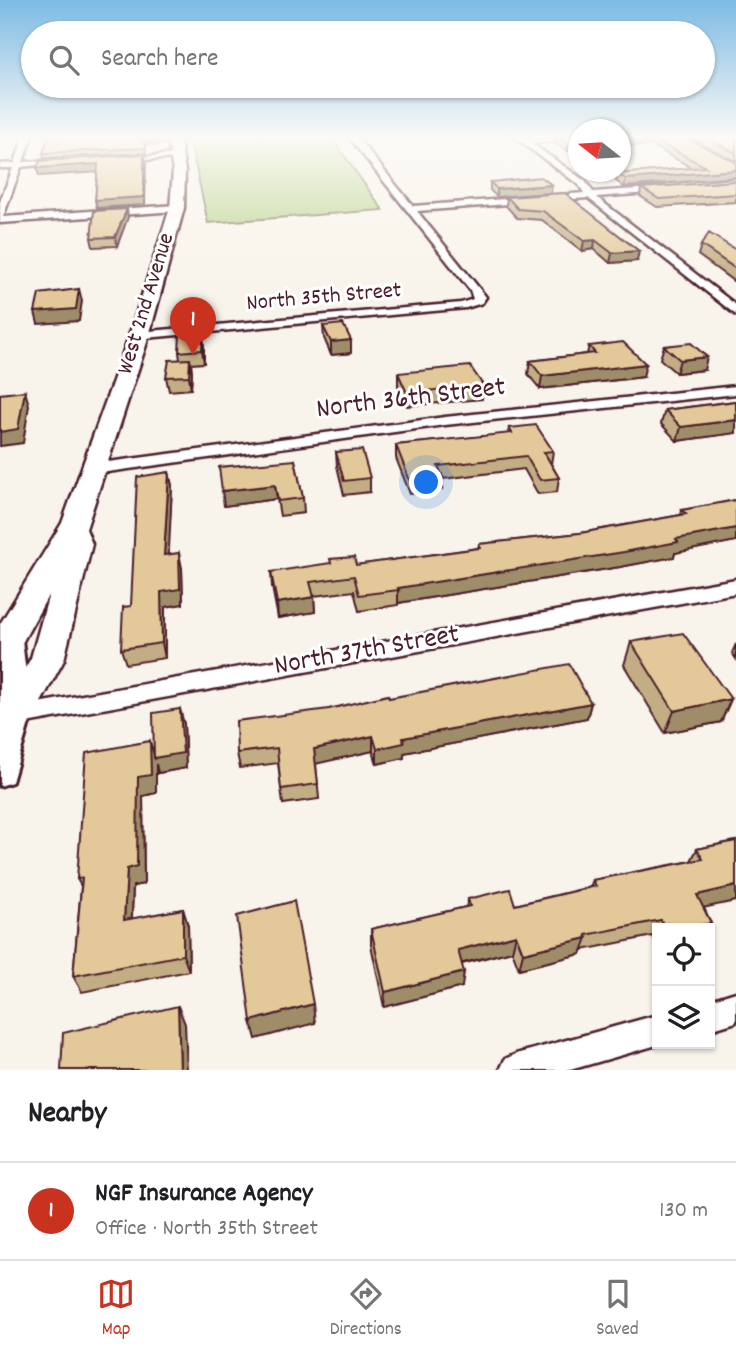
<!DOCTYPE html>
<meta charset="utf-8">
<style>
:root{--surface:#fff;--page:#f6f6f6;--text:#202124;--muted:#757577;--line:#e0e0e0;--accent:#c8321e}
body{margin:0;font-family:Dekko,sans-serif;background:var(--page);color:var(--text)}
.controls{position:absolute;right:21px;bottom:21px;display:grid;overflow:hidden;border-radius:0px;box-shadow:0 2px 5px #0004}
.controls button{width:63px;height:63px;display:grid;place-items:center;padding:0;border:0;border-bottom:2px solid var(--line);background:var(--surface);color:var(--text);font:35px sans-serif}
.compass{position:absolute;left:568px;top:119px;width:63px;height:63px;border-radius:50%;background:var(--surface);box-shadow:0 2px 5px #0004;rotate:287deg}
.you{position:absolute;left:427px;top:483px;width:24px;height:24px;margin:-18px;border:5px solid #fff;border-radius:50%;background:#1a73e8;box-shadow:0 0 0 10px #1a73e833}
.badge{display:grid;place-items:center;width:46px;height:46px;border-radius:50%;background:var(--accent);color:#fff;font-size:23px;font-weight:700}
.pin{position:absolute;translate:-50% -58px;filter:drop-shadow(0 2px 4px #0008)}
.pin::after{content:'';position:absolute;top:37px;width:24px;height:21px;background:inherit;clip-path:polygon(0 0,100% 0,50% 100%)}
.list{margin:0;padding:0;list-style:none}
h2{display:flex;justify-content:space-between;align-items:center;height:91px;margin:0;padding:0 28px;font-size:30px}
h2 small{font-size:23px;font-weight:400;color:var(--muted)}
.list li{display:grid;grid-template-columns:46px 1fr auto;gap:21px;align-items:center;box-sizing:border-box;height:98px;padding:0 28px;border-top:2px solid var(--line)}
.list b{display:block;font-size:26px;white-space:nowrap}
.list p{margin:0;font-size:23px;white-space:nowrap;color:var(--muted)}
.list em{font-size:23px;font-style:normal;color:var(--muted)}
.icon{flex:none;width:38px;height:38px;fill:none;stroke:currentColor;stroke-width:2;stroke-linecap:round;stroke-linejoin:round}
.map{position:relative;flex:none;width:736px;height:1070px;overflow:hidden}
.search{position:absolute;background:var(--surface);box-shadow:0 2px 5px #0004;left:21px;right:21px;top:21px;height:77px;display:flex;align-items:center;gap:18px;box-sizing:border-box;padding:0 24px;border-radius:38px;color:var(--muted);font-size:26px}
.sheet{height:189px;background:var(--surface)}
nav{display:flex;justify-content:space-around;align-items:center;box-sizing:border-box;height:98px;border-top:2px solid var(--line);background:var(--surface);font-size:19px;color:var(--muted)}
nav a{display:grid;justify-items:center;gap:4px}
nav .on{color:var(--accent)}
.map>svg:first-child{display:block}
</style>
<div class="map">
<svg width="736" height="1070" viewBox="0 0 736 1070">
<rect width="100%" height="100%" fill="#f9f4eb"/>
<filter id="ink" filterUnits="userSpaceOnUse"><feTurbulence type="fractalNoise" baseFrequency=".0143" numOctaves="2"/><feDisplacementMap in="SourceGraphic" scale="14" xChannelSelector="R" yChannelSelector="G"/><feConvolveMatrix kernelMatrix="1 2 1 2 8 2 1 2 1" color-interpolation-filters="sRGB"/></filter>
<g filter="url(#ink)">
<!-- green -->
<path fill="#b7d48c" stroke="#807a5c" stroke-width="2" d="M189,136h141l53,74 -175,13z"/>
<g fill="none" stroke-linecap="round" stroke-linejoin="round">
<defs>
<path id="lane" d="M174,140l1,2 -28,1 -2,-1z"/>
<path id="street" d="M24,136h8l-9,26 39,-2 4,2 -45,5 -18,50 174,-12 5,3 -5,3 -177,12v-21l13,-34h-13v-4l15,-1z
M348,136h8l57,70 171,-13 -5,-8 -66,-49 12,3 53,-3v4l-47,3 54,38 8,11 73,-5 -3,5 -67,5 140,108v10l-148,-117 -171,13 69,86 -4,6 -16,5 -331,31v-6l4,-1 322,-29 12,-4 -3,-9z
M177,154l3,4 -59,3 -4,-2z
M736,386v8l-291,31 -352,49 -8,-5 8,-5 352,-47z
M736,579v14l-721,132 -8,-3 -3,-6 3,-6 8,-3z
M736,992v30l-26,8v-30z
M657,1015v29h3l-3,1 -87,25h-70l5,-11 11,-5z"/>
<path id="secondary" d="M8,629l10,4 4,7 9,76 -19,66 -12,4v-154z"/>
<path id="primary" d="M167,136h12l6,35 -1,37 -35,128 -63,193 6,15 -28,116 -36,66 -13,4 -13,-4 -2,-15 31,-53 18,-64 -37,67 -12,3v-40l62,-101 67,-187 41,-128 3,-37z"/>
</defs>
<!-- lane casing -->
<use href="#lane" stroke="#4a1f2b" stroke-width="5"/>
<!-- street casing -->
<use href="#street" stroke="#4a1f2b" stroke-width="5"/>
<!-- secondary casing -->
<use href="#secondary" stroke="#4a1f2b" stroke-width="6"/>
<!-- primary casing -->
<use href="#primary" stroke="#4a1f2b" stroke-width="5"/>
<!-- lane -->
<use href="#lane" fill="#fff" fill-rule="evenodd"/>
<!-- street -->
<use href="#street" fill="#fff" fill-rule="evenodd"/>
<!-- secondary -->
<use href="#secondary" fill="#fff" fill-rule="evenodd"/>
<!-- primary -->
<use href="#primary" fill="#fff" fill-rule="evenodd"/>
</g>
<!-- wall -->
<path fill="#c3ad84" stroke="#4a1f2b" stroke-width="2" d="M49,136h94v5h3v12l-102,5 -1,-5z
M578,136v14l-11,1 -11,-7 1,-7z
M620,136h62l54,26v16l-112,9 -8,-6 1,-7 75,-6 -41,-23z
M687,136h49v26z
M736,181v21l-79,5 -17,-11 1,-8z
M490,182l61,11 -54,4 -7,-7z
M565,193l72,68 -27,2 -16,-14 -12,2 -40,-31 -25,-2 -11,-12 1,-9z
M128,217l-11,29 -24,1 -2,-9z
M701,245l35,5v33l-38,-28z
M323,326l28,14v13l-20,2 -7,-17z
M204,346v17l-13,1 1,8 -1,17 -22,2 -3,-14 14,-17 -1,-8z
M589,346l54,31 -103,12 -12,-15 2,-13 57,-7z
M664,346l40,24 -28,3 -16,-14z
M398,373l85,12 -1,14 -75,7 -9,-20z
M736,401v32l-59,8 -16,-17 4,-14z
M509,428l44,23 -2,13 8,14 -2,14 -19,2 -14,-25 -81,10 -1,11 -32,4 -14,-36v-13l112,-11z
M336,452l34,26v14l-26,3 -7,-29z
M295,460l8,38 1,15 -24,3 -3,-17 -53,7z
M169,472l3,14 -4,68 14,14 1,36 -18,3v51l-39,6 -5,-15 10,-43z
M736,500v41l-61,12 -1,4 -54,10 -222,36v2l-39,6 -5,-20 -40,5 1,16 -37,6 -6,-31 -1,-15 85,-7 122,-17 1,-4 101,-11 101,-18 1,-5z
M631,642l100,57 -10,23 -56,11 -41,-68z
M736,644v15l-4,-6z
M389,698l202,5 -4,15 -183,35v5l-27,6 -4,-13 -57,12 3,36 -36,5 -5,-41 -38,5 -3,-15 92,-44z
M184,724l2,44 -28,5 -2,-9v29l-13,3 1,88 -11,2 -1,33 51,-10 5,17 1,45 -107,21 -9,-16 8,-90 -4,-7 77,-126z
M736,841l-32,67 7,15 -3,5h-51v18l-4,-10 -71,14 -1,4 -62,15 -7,-18 -50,13v23l-78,20 -13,-62v-16l95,-22 2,-8 47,6 75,-18 3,-7 98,-19 6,-12z"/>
<!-- shaded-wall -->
<path fill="#9f8d6b" stroke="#4a1f2b" stroke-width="2" d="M653,139l-2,6 -31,2v-6z
M578,143v7l-11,1 1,-7z
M144,154l2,7 -1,44 -48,3 -2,-8z
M98,164l2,8 -61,4 -2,-8z
M736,170v7l-112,10 2,-8z
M552,185l-1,8 -54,4v-8z
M127,209l1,8 -11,29 -2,-9z
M595,240l-1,9 -12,2 2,-10z
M639,251l-2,10 -27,2 2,-10z
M79,289l3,12 -3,20 -41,3 -3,-12z
M203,333l1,13v17l-2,-13z
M351,340v13l-20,2v-13z
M707,357l-3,13 -28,3 4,-13z
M190,359l2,13 -1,17 -2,-13z
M646,364l-3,13 -103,12 2,-13z
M25,391l4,14 -6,38 -23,3v-14z
M736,420v13l-59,8 4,-14z
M169,472l3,14 -4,84 -4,-15z
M275,485l2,14 -53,7 -2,-15z
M736,528v13l-61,12 -1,4 -54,10 -222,36v-15z
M179,553l3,15 1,36 -18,3v51l-3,-15 -1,-51z
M314,597l1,15 -37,6 -1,-15z
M731,699l-10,23 -56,11 9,-22z
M591,703l-4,15 -183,35v5l-27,6v-15l26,-11z
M180,709l4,15 2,44 -28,5 -2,-9v29l-13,3 1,88 -11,2 -2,51 -7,-17 3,-51 11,-92 12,-36 5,17z
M373,736v15l-58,13 -1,-15z
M736,886v15l-48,10 9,-16z
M183,909l5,17 1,45 -6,-16z
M516,935l-4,16 -57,14 3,-15z
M587,938l-6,16 -62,15 4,-16z
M464,972l-2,15 -78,20 1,-15z
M313,1004l2,19 -59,16 -5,-18z
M178,1006l7,18 2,46h-7z"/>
<!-- building -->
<path fill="#e3c999" stroke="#4a1f2b" stroke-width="2" d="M49,136h93v6l4,-1 -1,7 -102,5z
M578,136v7l-10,1 -11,-7z
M620,136h62l54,26v8l-110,9 -9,-5 89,-7 -53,-28 -33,2z
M702,136h34v17z
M144,154v43l-49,3 3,-36 -61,4 3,-7z
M541,177l11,8 -55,4 -7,-7z
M736,181v13l-77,5 -18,-11z
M565,193l74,58 -27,2 -17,-13 -11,1 -41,-30 -25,-2 -11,-12z
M127,209l-12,28 -24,1 3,-27z
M709,233l27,17v19l-35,-24z
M79,289l-3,20 -41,3 4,-18z
M343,324l8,16 -20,2 -8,-16z
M203,333l-1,17 -23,2 1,-18z
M623,342l23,22 -104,12 -12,-15 65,-8 -6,-7z
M691,343l16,14 -27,3 -16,-14z
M190,359l-1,17 -23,1 3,-17z
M470,366l13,19 -76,8 -9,-20z
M25,391l-7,38 -18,3v-38z
M736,401v19l-55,7 -16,-17z
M536,425l17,26 -9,1 15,26 -19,2 -14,-24 -88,10 5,11 -33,4 -14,-36 116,-12 -3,-5z
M362,450l8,28 -26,3 -8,-29z
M295,460l8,38 -25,3 -3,-16 -53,6 -3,-24z
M169,472l-5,83 15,-2 1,36 -19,3 1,51 -41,6 2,-42 8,-1 6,-129z
M736,500v28l-60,11 2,3 -54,10 -226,36 1,2 -40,5 -5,-19 -44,6 4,15 -37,6 -6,-31 60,-9 -1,-4 24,-2 2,8 124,-17 -1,-4 101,-11 106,-19 -4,-4z
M683,633l48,66 -57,12 -43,-69z
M569,664l22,39 -188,35 1,5 -27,6 -4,-13 -59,13 4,35 -37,5 -4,-41 -40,5 -1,-32 93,-12 59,-14 1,3z
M180,709l3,44 -29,5 -1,-45z
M150,741l1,34 -13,2 -1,89 -10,3 -3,51 59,-11v46l-110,21 9,-98 -5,1 9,-126z
M736,841v45l-39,9 14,28 -27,5h-19l-4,-8 -75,15 1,3 -64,15 -7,-18 -58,15 6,22 -79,20 -14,-63 99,-23 -2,-7 42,-10 5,16 81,-19 -3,-6 110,-21 -6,-10z
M294,901l19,103 -62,17 -14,-105z
M178,1006l2,64h-119l2,-37z"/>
</g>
<!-- sky -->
<linearGradient id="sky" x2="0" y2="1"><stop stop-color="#7dbae4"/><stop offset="0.48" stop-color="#fcfaf6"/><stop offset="1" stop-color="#fcfaf6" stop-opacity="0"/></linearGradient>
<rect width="736" height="286" fill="url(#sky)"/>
<g text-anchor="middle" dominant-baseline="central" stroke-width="6" stroke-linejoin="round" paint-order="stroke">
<!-- far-street labels -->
<g font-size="23" fill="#4a1f2b" stroke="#fff">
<text transform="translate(324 298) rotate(-5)">North 35th Street</text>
<text transform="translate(147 304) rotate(-73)">West 2nd Avenue</text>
</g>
<!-- street labels -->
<g font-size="28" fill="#4a1f2b" stroke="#fff">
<text transform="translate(411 400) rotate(-7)">North 36th Street</text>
<text transform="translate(367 652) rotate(-10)">North 37th Street</text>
</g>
</g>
</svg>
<div class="controls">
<button><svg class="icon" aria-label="locate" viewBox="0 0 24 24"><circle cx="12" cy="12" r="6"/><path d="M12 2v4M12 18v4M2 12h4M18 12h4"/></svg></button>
<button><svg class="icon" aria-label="layers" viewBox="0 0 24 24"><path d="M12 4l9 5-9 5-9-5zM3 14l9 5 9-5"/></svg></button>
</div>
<svg class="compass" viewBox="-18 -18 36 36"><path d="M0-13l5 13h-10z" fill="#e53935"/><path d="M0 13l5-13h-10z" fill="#757577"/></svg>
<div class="you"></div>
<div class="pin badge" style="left:193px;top:355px">1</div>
<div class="search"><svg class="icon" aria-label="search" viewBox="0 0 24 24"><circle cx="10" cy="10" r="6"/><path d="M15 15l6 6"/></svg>Search here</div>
</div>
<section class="sheet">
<h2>Nearby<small></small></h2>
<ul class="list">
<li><span class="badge">1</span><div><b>NGF Insurance Agency</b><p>Office · North 35th Street</p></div><em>130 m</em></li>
</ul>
</section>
<nav>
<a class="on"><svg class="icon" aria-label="map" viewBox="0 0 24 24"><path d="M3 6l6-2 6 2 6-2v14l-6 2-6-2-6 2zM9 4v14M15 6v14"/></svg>Map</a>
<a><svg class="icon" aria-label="directions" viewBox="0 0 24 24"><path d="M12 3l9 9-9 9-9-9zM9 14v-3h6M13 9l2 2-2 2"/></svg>Directions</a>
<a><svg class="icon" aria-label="saved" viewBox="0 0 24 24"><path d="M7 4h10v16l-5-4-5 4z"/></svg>Saved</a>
</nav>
